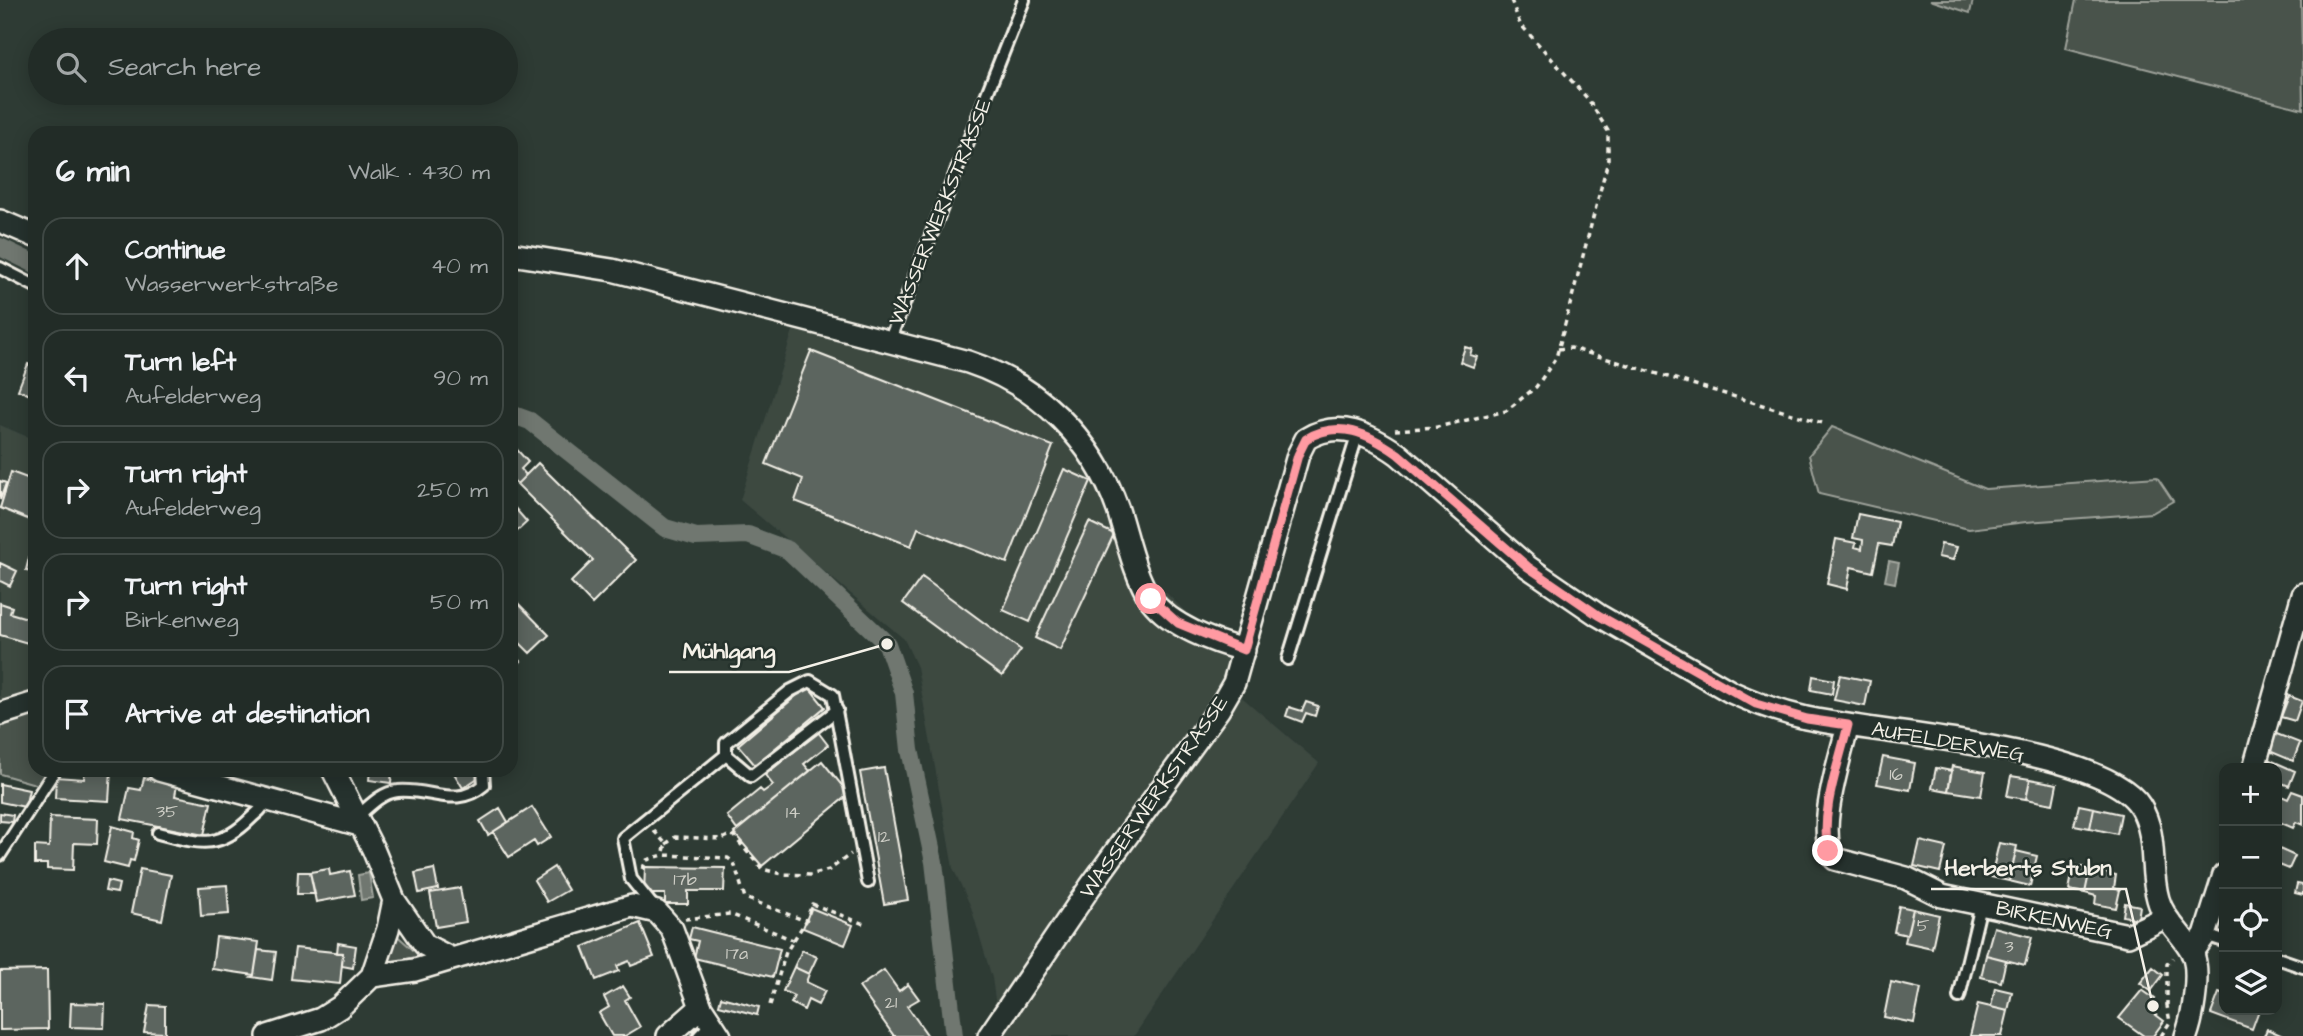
<!DOCTYPE html>
<meta charset="utf-8">
<style>
:root{--surface:#222c27;--page:#2e3833;--text:#f1f3f6;--muted:#a2a7a7;--line:#3f4844}
body{margin:0;font-family:"Architects Daughter",sans-serif;background:var(--page);color:var(--text)}
.controls{position:absolute;right:21px;bottom:21px;display:grid;overflow:hidden;border-radius:14px;box-shadow:0 4px 18px #0003}
.controls button{width:63px;height:63px;display:grid;place-items:center;padding:0;border:0;border-bottom:2px solid var(--line);background:var(--surface);color:var(--text);font:35px sans-serif}
.stop{position:absolute;width:21px;height:21px;margin:-16px;border:5px solid #ff9aa2;border-radius:50%;background:#fff}
.stop.end{background:#ff9aa2;border-color:#fff;box-shadow:0 2px 7px #0008}
.list{margin:0;padding:0;list-style:none}
h2{display:flex;justify-content:space-between;align-items:center;height:91px;margin:0;padding:0 28px;font-size:30px}
h2 small{font-size:23px;font-weight:400;color:var(--muted)}
.list li{display:grid;grid-template-columns:46px 1fr auto;gap:21px;align-items:center;box-sizing:border-box;height:98px;margin:0 14px 14px;padding:0 14px;border:2px solid var(--line);border-radius:21px}
.list b{display:block;font-size:26px;white-space:nowrap}
.list p{margin:0;font-size:23px;white-space:nowrap;color:var(--muted)}
.list em{font-size:23px;font-style:normal;color:var(--muted)}
.icon{flex:none;width:38px;height:38px;fill:none;stroke:currentColor;stroke-width:2;stroke-linecap:round;stroke-linejoin:round}
.map{position:relative;flex:none;width:2303px;height:1036px;overflow:hidden}
.search{position:absolute;background:var(--surface);box-shadow:0 4px 18px #0003;left:28px;top:28px;width:490px;height:77px;display:flex;align-items:center;gap:18px;box-sizing:border-box;padding:0 24px;border-radius:38px;color:var(--muted);font-size:26px}
.panel{position:absolute;background:var(--surface);box-shadow:0 4px 18px #0003;left:28px;top:126px;width:490px;height:651px;border-radius:21px}
.map>svg:first-child{display:block}
</style>
<div class="map">
<svg width="2303" height="1036" viewBox="0 0 2303 1036">
<rect width="100%" height="100%" fill="#2e3b34"/>
<filter id="ink" filterUnits="userSpaceOnUse"><feTurbulence type="fractalNoise" baseFrequency=".0143" numOctaves="2"/><feDisplacementMap in="SourceGraphic" scale="14" xChannelSelector="R" yChannelSelector="G"/><feConvolveMatrix kernelMatrix="1 2 1 2 8 2 1 2 1" color-interpolation-filters="sRGB"/></filter>
<g filter="url(#ink)">
<!-- built -->
<path fill="#3c4841" d="M799,311l188,45 74,48 56,72 38,106 39,38 60,23 -17,50 82,70 -185,273h-134l-8,-58 -21,-71 -18,-39 -36,-201 -13,-28 -164,-139z
M0,425l35,15v253l-5,17 -30,7z"/>
<!-- green -->
<path fill="#48524c" stroke="#9ea29a" stroke-width="2" d="M1930,0h43l-3,13z
M2076,0h225l2,109 -237,-61z
M1832,427l153,62 172,-12 16,24 -21,12 -126,9 -57,7 -150,-35 -10,-39z
M30,710l5,8v52h12l-8,15 -39,-11v-57z
M393,932l27,24 -39,9z"/>
<!-- water -->
<path fill="#6f7770" stroke="#a4a8a0" stroke-width="2" d="M1889,561l10,2 -4,20 -10,-2z
M369,873l4,25 -12,2 -3,-25z"/>
<g fill="none" stroke-linecap="round" stroke-linejoin="round">
<!-- canal -->
<path stroke="#6f7770" stroke-width="18" d="M0,247l35,17
M511,414l19,7 135,107 31,9 52,-2 40,15 99,94 17,49 6,57 24,112 20,174"/>
</g>
<!-- building -->
<path fill="#5c655e" stroke="#f4f1e8" stroke-width="2" d="M1465,347l7,2 -2,6 7,2 -4,10 -13,-5z
M811,351l242,95 -46,117 -89,-35 -7,18 -116,-45 8,-22 -37,-15z
M35,361v36l-17,-7 10,-26 5,2z
M511,443l17,19 -7,7 5,6 -9,9 -6,-6z
M538,463l98,97 -44,44 -21,-22 22,-22 -76,-76z
M1064,469l27,12 -61,141 -27,-12z
M11,472l24,9v41l-35,-14z
M0,481l6,2 -6,17z
M513,506l14,16 -16,15v-29z
M1858,514l39,8 -5,24 -13,-2 -6,28 -22,-5 -4,22 -20,-5 9,-45 20,4 -1,4 7,2 1,-9 -10,-2z
M1089,522l25,12 -54,116 -25,-12z
M1941,544l16,3 -4,13 -15,-3z
M30,554l5,1v17l-9,-2z
M0,563l17,8 -7,15 -10,-5z
M922,577l99,73 -19,26 -99,-73z
M511,596l38,39 -19,18 -19,-19z
M0,603l12,4 -2,6 24,7 -6,23 -28,-8z
M511,652l10,9 -10,11z
M1840,675l30,6 -5,25 -31,-6z
M1813,676l21,4 -2,14 -21,-4z
M808,686l17,21 -70,58 -17,-20z
M2289,696l13,5 -7,20 -14,-4z
M1306,702l12,4 -3,10 -9,-3 -4,9 -16,-6 3,-9 13,4z
M818,732l10,13 -24,19 6,7 -73,59 -10,-14 33,-27 3,3 10,-7 -8,-10z
M2274,733l26,10 -7,18 -26,-11z
M1883,757l32,6 -5,27 -33,-6z
M2270,760l25,11 -6,15 -12,-5v-13h-10z
M822,761l27,33 -87,72 -28,-33z
M1952,766l33,6 -4,24 -33,-5z
M884,768l24,132 -24,4 -24,-132z
M1936,768l16,3 -4,20 -16,-3z
M85,770h26l-2,31 -54,-3 1,-21 28,2z
M370,770h22l-1,13 -22,-3z
M452,770h23l4,7 -16,11z
M2011,776l19,3 -4,20 -19,-3z
M144,778l33,7 -2,11 36,7 -7,32 -82,-16 7,-31 12,2z
M2030,779l27,5 -4,20 -27,-5z
M0,784l29,6 -4,17 -25,-5z
M2292,791l11,4v30l-7,-3 -3,6 -16,-7v-27l11,5z
M2079,805l15,3 -4,20 -16,-3z
M532,807l19,30 -14,9 -3,-5 -25,16 -16,-25z
M500,808l8,14 -20,13 -8,-14z
M2094,808l27,6 -4,20 -27,-6z
M0,813l13,2 -1,7 -12,-1z
M50,817l48,2 -1,25 -23,-1 -1,27 -26,-1v-5h-12v-18l14,1z
M112,826l22,6 -1,6 6,2 -5,21 -4,-1 -2,8 -24,-6z
M1920,841l26,6 -6,25 -26,-6z
M1999,843l18,3 -8,35 -18,-4z
M2277,848l18,8 -6,13 -12,-5z
M2016,851l21,5 -7,30 -21,-5z
M2074,865l16,4 -5,24 -16,-3z
M554,867l14,23 -21,12 -13,-22z
M645,867l80,1 -1,23h-36v13h-23v-10h-21z
M140,869l31,6 -9,45 -31,-7z
M329,869l1,6 20,-4 5,24 -39,7 -6,-30z
M434,869l4,20 -19,4 -4,-20z
M2090,869l26,6 -2,13 6,2 -4,18 -21,-4 1,-8 -11,-3z
M298,872h12l5,22h-18z
M107,881l12,3 -2,9 -12,-2z
M2297,884l6,1v10l-8,-2z
M227,885l2,29 -28,2 -2,-29z
M460,888l6,34 -30,5 -6,-34z
M2125,903l15,3 -2,13 -15,-3z
M1899,906l14,3 -6,26 -13,-3z
M811,908l42,17 -8,20 -42,-17z
M1913,909l26,6 -7,33 -27,-6z
M640,923l14,34 -23,9 -2,-5 -12,5 2,5 -23,9 -13,-33z
M692,927l88,22 -7,28 -79,-19 4,-17 -9,-2z
M1994,927l38,10 -7,28 -39,-10z
M216,937l43,5 -5,33 -42,-6z
M338,943l18,3 -3,22 -11,-2 1,-13h-6z
M295,948l48,5 -3,31 -49,-5z
M258,950l18,2 -4,28 -21,-3 3,-2z
M802,950l15,7 -8,17 -15,-7z
M1986,955l20,5 -5,22 -20,-5z
M794,967l15,7 -3,8 19,9 -7,14 -10,-5 -4,10 -13,-7 3,-7 -11,-5z
M2153,967l10,8 -12,16 -11,-8z
M47,970l1,59 -48,1v-59z
M884,970l15,21 9,-7 11,15 -12,7 21,30h-34l-35,-49z
M1891,982l30,7 -7,34 -30,-6z
M623,986l7,11 -5,3 15,27 -15,9h-13l-13,-23 10,-6 -5,-10z
M1995,988l17,4 -4,19 -17,-4z
M2142,990l13,9 -7,10 16,12 -11,15h-9l-25,-18z
M2219,993l5,2v15h35l-7,19 -41,-15z
M721,997l38,10 -2,8 -38,-10z
M71,1003l34,1 -1,24 -34,-1z
M1978,1004l30,7 -6,25h-32z
M149,1005l16,1v27l-21,-1z
M2267,1029l14,6 -1,1h-16z"/>
<g fill="none" stroke-linecap="round" stroke-linejoin="round">
<defs>
<path id="service" d="M0,268l35,18
M888,344l136,-344
M1288,659l70,-226
M726,755l25,21 86,-66
M356,818c12,-11 26,-26 42,-27 33,-3 58,18 86,-6l-1,-15
M158,833c41,10 60,18 93,-15 7,-7 12,-8 13,-18
M0,855l55,-85
M656,910l-25,-31 -8,-41 103,-83v-12l64,-52 20,-10 23,14 35,187
M2205,935l19,6
M2277,958l26,9
M1959,997l22,-92
M699,1036l13,-13"/>
<path id="minor" d="M0,221l35,15
M511,254l101,16 356,92c70,23 126,78 150,148 9,28 16,65 33,90 20,26 62,42 93,50
M0,714l35,-11
M1848,725c-7,31 -34,109 -13,134l71,19 36,18 186,39 36,-17
M2254,768l49,-174
M159,770l201,55
M394,900l31,45 27,14 180,-53 25,6 15,17 29,78 19,29
M2192,953l13,-18 19,-60
M372,976l43,-6 37,-11
M268,1036l53,-17 19,-12 32,-31 16,-47 6,-29 -21,-51 -40,-79
M668,1036l33,-29
M989,1036l101,-149 129,-178 15,-26 64,-228 8,-16c33,-20 63,-5 92,15l130,113 70,48 133,77c24,11 49,20 75,26 71,16 297,29 334,88 18,29 9,62 18,93 6,22 24,34 34,53 9,18 1,65 -6,84"/>
</defs>
<!-- service casing -->
<use href="#service" stroke="#f4f1e8" stroke-width="16"/>
<!-- minor casing -->
<use href="#minor" stroke="#f4f1e8" stroke-width="26"/>
<!-- path -->
<path stroke="#f4f1e8" stroke-width="3.5" stroke-dasharray="5 5" stroke-linecap="butt" d="M1558,349l13,-1 255,76
M1395,430l42,-3 69,-16 30,-24 20,-29 52,-197v-30l-20,-32 -68,-75 -9,-24
M654,831l12,13 -3,11
M666,844l9,-7 47,2 10,-5 30,35 20,5 28,1 19,-5 22,-16
M642,869l5,-9 16,-5 65,3 6,5 11,35 61,23
M685,919l45,-5 63,26
M770,1005l16,-53 20,-31 6,-17 52,20
M2167,1006v-42l6,-6
M2161,1036l9,-14 -3,-16"/>
<!-- service -->
<use href="#service" stroke="#26332d" stroke-width="10"/>
<!-- minor -->
<use href="#minor" stroke="#26332d" stroke-width="21"/>
</g>
</g>
<g fill="none" stroke-linecap="round" stroke-linejoin="round" filter="url(#ink)">
<!-- route -->
<path stroke="#ff9aa2" stroke-width="9" d="M1151,599l27,24 66,27 54,-195 8,-16c33,-20 63,-5 92,15l130,113 70,48 158,89 51,15 41,6c-9,39 -28,86 -20,126"/>
</g>
<g text-anchor="middle" dominant-baseline="central" stroke-width="5" stroke-linejoin="round" paint-order="stroke">
<!-- number labels -->
<g font-size="18" fill="#cecec6">
<text x="1896" y="774">16</text>
<text x="167" y="811">35</text>
<text x="793" y="812">14</text>
<text x="884" y="836">12</text>
<text x="685" y="879">17b</text>
<text x="1923" y="925">5</text>
<text x="2009" y="946">3</text>
<text x="737" y="953">17a</text>
<text x="891" y="1002">21</text>
</g>
<!-- street labels -->
<g font-size="21" fill="#f4f1e8" stroke="#26332d">
<text transform="translate(940 212) rotate(-68)">WASSERWERKSTRASSE</text>
<text transform="translate(1948 742) rotate(10)">AUFELDERWEG</text>
<text transform="translate(1154 797) rotate(-55)">WASSERWERKSTRASSE</text>
<text transform="translate(2054 920) rotate(12)">BIRKENWEG</text>
</g>
</g>
<!-- callouts -->
<path fill="none" stroke="#f4f1e8" stroke-width="2.5" d="M887 644L789 672H669M2153 1006L2126 889H1931"/>
<g fill="#f4f1e8" stroke="#26332d" stroke-width="2.5">
<circle cx="887" cy="644" r="7"/>
<circle cx="2153" cy="1006" r="7"/>
</g>
<g font-size="23" text-anchor="middle" font-weight="bold" fill="#f4f1e8" stroke="#26332d" stroke-width="5" stroke-linejoin="round" paint-order="stroke">
<text x="729" y="658">Mühlgang</text>
<text x="2028" y="875">Herberts Stubn</text>
</g>
</svg>
<div class="controls">
<button>+</button>
<button>−</button>
<button><svg class="icon" aria-label="locate" viewBox="0 0 24 24"><circle cx="12" cy="12" r="6"/><path d="M12 2v4M12 18v4M2 12h4M18 12h4"/></svg></button>
<button><svg class="icon" aria-label="layers" viewBox="0 0 24 24"><path d="M12 4l9 5-9 5-9-5zM3 14l9 5 9-5"/></svg></button>
</div>
<div class="stop" style="left:1151px;top:599px"></div>
<div class="stop end" style="left:1828px;top:851px"></div>
<div class="search"><svg class="icon" aria-label="search" viewBox="0 0 24 24"><circle cx="10" cy="10" r="6"/><path d="M15 15l6 6"/></svg>Search here</div>
<section class="panel">
<h2>6 min<small>Walk · 430 m</small></h2>
<ul class="list">
<li><svg class="icon" aria-label="ahead" viewBox="0 0 24 24"><path d="M12 20V5M6 11l6-6 6 6"/></svg><div><b>Continue</b><p>Wasserwerkstraße</p></div><em>40 m</em></li>
<li><svg class="icon" aria-label="left" viewBox="0 0 24 24"><path d="M17 20v-9H6M10 6l-5 5 5 5"/></svg><div><b>Turn left</b><p>Aufelderweg</p></div><em>90 m</em></li>
<li><svg class="icon" aria-label="right" viewBox="0 0 24 24"><path d="M7 20v-9h11M14 6l5 5-5 5"/></svg><div><b>Turn right</b><p>Aufelderweg</p></div><em>250 m</em></li>
<li><svg class="icon" aria-label="right" viewBox="0 0 24 24"><path d="M7 20v-9h11M14 6l5 5-5 5"/></svg><div><b>Turn right</b><p>Birkenweg</p></div><em>50 m</em></li>
<li><svg class="icon" aria-label="arrive" viewBox="0 0 24 24"><path d="M6 21V4h12l-3 4 3 4H6"/></svg><div><b>Arrive at destination</b></div></li>
</ul>
</section>
</div>
